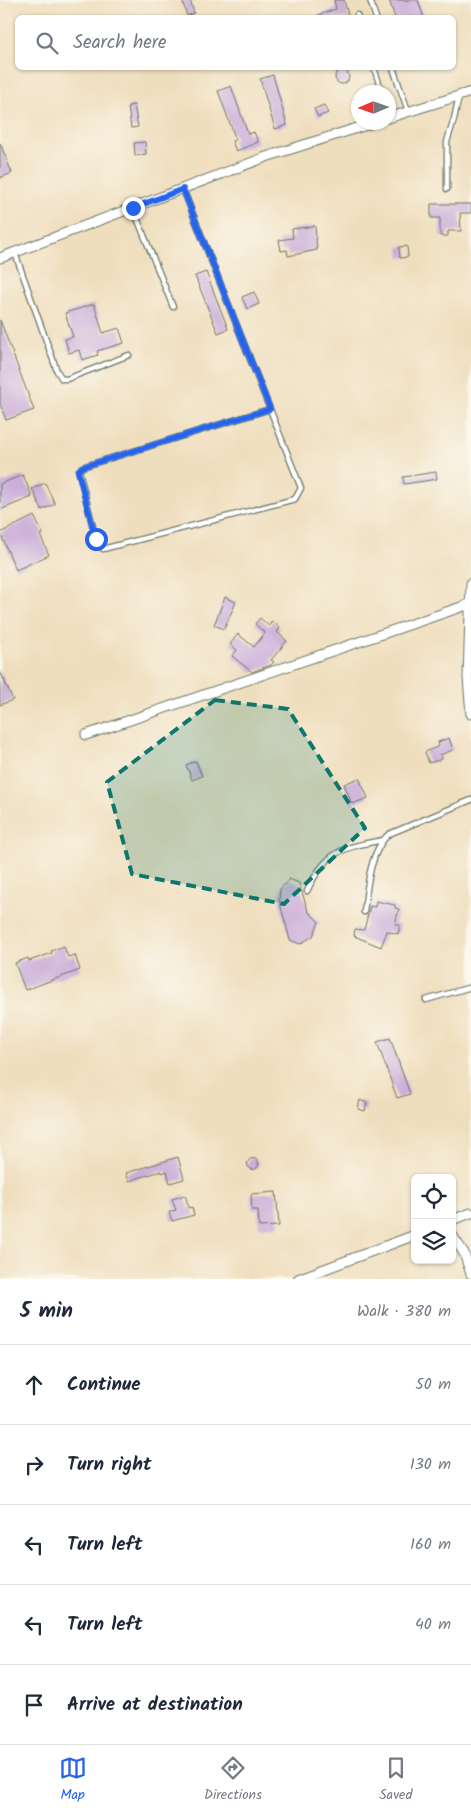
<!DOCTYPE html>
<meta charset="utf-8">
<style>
:root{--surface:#fff;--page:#f6f6f7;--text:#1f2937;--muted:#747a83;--line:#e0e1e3;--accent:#2563eb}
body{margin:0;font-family:Kalam,sans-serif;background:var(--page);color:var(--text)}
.controls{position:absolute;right:15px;bottom:15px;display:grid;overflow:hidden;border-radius:8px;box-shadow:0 1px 4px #0004}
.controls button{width:45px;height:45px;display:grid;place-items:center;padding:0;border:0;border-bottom:1px solid var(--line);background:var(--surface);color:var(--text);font:25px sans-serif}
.compass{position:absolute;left:351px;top:85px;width:45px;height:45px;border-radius:50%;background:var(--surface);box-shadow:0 1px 4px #0004;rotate:268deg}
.stop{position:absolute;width:15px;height:15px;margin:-11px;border:4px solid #2563eb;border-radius:50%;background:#fff}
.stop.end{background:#2563eb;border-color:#fff;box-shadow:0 1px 5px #0008}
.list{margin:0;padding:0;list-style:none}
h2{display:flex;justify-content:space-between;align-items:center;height:65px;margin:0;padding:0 20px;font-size:21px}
h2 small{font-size:16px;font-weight:400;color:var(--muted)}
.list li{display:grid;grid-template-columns:32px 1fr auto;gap:15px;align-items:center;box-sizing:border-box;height:80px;padding:0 20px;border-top:1px solid var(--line)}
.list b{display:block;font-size:19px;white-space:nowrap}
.list em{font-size:16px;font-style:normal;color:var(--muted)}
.icon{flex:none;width:28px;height:28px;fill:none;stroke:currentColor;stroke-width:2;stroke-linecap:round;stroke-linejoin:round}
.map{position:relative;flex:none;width:471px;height:1279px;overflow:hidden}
.search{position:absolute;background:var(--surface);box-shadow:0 1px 4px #0004;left:15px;right:15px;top:15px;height:55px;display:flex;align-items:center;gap:12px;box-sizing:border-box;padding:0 18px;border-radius:8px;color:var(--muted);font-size:19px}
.sheet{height:465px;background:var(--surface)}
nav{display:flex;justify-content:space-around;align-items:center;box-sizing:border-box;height:70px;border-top:1px solid var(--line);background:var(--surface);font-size:14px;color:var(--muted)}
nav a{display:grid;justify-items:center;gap:2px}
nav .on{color:var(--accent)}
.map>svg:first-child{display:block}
</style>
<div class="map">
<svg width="471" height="1279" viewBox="0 0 471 1279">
<rect width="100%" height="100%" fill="#fbf7ec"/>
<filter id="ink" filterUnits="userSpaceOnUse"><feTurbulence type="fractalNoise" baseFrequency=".02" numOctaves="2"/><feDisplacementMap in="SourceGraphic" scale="10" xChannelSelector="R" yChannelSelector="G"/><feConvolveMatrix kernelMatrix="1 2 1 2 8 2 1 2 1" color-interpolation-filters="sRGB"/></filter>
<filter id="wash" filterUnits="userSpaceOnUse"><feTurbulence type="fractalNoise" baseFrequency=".0096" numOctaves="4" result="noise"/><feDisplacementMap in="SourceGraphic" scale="20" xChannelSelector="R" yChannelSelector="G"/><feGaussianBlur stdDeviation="1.12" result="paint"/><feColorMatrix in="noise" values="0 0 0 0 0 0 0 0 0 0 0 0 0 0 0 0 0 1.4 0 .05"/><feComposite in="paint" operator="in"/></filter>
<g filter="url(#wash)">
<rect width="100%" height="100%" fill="#efdebd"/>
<g id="blocks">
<!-- building -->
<path fill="#caadd9" d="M182,0h8l4,13 -7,3z
M334,0h10l5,18h-33v-2l20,-7z
M389,0h29l6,18h-29z
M335 77a7 7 0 1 1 14 0a7 7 0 1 1-14 0Z
M273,75l14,50 -12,4 -15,-50z
M231,86l17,48 6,-2 4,10 -22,9 -4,-10 4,-1 -18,-49z
M134,105l4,22 -7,1 -3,-22z
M324,105l4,8 -10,4 -4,-8z
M145,142l1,12 -11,2 -1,-13z
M0,143l12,30 -12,5z
M431,204h40v9h-11l1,18h-13v5h-8v-18h-9z
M315,226l2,24 -29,6 -1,-6 -6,1 -2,-11 14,-2 -1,-9z
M407,246l1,11 -8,1 -1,-11z
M206,272l22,57 -10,4 -23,-57z
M254,292l5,12 -12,5 -5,-12z
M94,304l9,29 16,-5 5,15 -27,8 1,4 -16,5 -3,-10 -10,3 -4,-14 8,-2 -8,-24z
M0,320l34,90 -28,10 -6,-16z
M436,472l1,7 -33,5 -1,-7z
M23,475l9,22 -32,13v-26z
M45,483l10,21 -13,6 -10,-21z
M34,516l9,18 -3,1 9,20 -33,15 -16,-37z
M225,597l11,5 -12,27 -10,-4z
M260,618l9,8 3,-5 8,7 -3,4 10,9 -16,19 3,2 -3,3 -19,7 -20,-16 5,-6 -7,-6 8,-10 16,13 11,-14 -10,-9z
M0,671l13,29 -13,5z
M449,738l4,12 -13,5 2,4 -13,4 -4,-11 14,-6 -1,-4z
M196,761l6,15 -10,4 -6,-15z
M359,778l9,20 -16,6 -8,-20z
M289,879l10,4 9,28 11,11 -6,14 -13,8 -10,-4 -11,-40 1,-11z
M376,901l19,4v3l4,1 -4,15 5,1 -2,9 -11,-3 -6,16 -27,-11 1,-7 9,1 6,-24 5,1z
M64,946l4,11 7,-2 5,15 -55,20 -10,-27 13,-5 1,3 23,-8 -1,-2z
M390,1038l20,56 -13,4 -20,-56z
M360,1100l7,3 -2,8 -7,-2z
M178,1157l6,22 -14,4 -3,-12 -5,2 -1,-2 -32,10 -3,-8z
M247.5 1164a5.5 5.5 0 1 1 11 0a5.5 5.5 0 1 1-11 0Z
M276,1192l3,34 -20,1 -1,-17h-6l-1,-16z
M185,1195l4,13 3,-1 2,8 -22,6 -3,-9 7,-2 -4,-11z"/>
</g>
</g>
<g filter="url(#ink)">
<use href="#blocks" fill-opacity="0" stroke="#687564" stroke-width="1"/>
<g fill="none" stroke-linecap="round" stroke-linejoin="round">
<defs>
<path id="lane" d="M370,0l6,18
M357,15l1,3
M374,68l8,24
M393,68l15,43
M183,189l118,299 -6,11 -192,50 -7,-10 -17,-68 3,-4 188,-58
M447,189v-47l7,-23 5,-23
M133,208l40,99
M15,253l42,118 5,8h5l62,-24
M307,891c19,-40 34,-43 76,-51
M364,912c3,-24 6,-62 25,-78l82,-34
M426,1000l45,-13"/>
<path id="street" d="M388,118l83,-26
M0,258l266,-101 110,-35
M471,583l-3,95 3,36
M86,735l384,-131
M452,1220l19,-7
M452,1235l12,18 7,21
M298,1279l117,-44"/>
</defs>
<!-- lane casing -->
<use href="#lane" stroke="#687564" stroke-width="7"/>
<!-- street casing -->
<use href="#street" stroke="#687564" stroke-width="11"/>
<!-- lane -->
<use href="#lane" stroke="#fff" stroke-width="4.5"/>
<!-- street -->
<use href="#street" stroke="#fff" stroke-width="9"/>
</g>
</g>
<g fill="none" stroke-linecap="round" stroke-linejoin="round" filter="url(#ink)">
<!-- route -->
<path stroke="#2563eb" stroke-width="6" d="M96,539l-18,-68 4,-4 188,-58 -87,-220 -50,19"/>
</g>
<!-- marked area -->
<path fill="#0f766e" fill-opacity="0.2" stroke="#0f766e" stroke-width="4" stroke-dasharray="10 6" stroke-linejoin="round" d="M215,700l73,9 77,119 -81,76 -152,-30 -25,-92z"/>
</svg>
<div class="controls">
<button><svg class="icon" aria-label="locate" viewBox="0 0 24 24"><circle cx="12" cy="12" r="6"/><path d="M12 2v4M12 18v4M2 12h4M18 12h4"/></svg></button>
<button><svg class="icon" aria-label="layers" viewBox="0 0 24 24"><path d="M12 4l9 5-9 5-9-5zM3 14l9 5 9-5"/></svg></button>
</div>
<svg class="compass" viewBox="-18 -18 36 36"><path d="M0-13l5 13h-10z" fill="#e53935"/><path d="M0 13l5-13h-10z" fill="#747a83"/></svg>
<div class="stop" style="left:96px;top:539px"></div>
<div class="stop end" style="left:133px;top:208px"></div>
<div class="search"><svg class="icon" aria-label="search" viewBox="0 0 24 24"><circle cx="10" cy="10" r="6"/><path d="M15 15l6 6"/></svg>Search here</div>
</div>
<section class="sheet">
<h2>5 min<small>Walk · 380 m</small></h2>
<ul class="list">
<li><svg class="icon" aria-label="ahead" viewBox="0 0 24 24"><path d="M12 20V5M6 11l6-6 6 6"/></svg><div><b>Continue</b></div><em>50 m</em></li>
<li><svg class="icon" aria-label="right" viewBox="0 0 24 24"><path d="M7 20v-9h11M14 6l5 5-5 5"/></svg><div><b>Turn right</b></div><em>130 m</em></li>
<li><svg class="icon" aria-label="left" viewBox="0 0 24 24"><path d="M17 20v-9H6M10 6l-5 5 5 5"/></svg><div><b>Turn left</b></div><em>160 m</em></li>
<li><svg class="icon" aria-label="left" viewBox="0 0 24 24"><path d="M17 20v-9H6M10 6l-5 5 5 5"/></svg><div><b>Turn left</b></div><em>40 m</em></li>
<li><svg class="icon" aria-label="arrive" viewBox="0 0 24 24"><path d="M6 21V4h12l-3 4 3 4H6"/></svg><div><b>Arrive at destination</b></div></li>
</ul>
</section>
<nav>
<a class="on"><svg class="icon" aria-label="map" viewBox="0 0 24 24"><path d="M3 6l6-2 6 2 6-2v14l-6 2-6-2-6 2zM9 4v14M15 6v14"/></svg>Map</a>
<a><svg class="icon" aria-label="directions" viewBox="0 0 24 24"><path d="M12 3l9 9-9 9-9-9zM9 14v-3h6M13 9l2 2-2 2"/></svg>Directions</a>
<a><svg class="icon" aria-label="saved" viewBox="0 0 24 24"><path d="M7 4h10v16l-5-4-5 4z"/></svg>Saved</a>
</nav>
